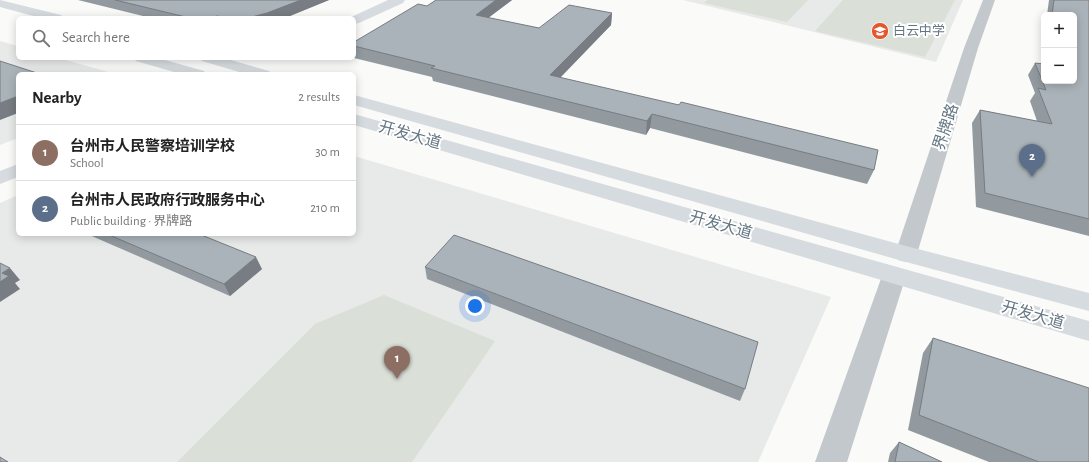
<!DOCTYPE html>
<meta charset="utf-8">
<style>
:root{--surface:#fff;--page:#f6f6f6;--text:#222;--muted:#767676;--line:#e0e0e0;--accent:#111827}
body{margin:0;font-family:"Alegreya Sans","Noto Sans SC",sans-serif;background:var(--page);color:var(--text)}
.controls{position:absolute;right:12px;top:12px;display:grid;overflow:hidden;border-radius:6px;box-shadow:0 2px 10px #0003}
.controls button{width:36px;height:36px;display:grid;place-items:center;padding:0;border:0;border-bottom:1px solid var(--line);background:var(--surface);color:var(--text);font:20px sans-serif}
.you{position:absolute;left:475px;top:306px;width:14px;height:14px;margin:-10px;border:3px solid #fff;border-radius:50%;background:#1a73e8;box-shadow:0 0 0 6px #1a73e833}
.badge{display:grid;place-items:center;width:26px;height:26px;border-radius:50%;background:var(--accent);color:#fff;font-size:13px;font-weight:700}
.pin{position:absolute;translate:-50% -33px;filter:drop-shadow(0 1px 2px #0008)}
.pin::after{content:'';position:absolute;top:21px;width:14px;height:12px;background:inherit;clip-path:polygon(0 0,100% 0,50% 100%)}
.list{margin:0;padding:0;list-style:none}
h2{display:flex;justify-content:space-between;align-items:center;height:52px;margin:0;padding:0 16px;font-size:17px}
h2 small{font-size:13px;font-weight:400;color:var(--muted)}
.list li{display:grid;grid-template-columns:26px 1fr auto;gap:12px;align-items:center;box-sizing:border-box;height:56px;padding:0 16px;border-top:1px solid var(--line)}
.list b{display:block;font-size:15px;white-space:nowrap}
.list p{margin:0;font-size:13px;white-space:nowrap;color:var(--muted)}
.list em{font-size:13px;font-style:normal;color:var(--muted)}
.icon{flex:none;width:22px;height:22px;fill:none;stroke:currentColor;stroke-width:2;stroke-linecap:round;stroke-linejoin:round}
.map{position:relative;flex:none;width:1089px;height:462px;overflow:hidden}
.search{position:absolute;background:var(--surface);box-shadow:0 2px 10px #0003;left:16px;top:16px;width:340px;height:44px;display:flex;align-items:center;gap:10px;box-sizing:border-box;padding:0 14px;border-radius:6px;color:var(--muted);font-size:15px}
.panel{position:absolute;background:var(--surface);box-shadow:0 2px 10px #0003;left:16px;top:72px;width:340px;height:164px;border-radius:6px}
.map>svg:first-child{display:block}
</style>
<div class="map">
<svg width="1089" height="462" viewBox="0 0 1089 462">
<rect width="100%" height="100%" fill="#fafaf8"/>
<!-- built -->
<path fill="#e8e9e9" d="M683,0h280l-27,62z
M0,41l18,5v12h41l56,16h-97v64l-18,7z
M354,156l477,141 -73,165h-758v-259l18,-8v39h336z"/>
<!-- green -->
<path fill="#dadfd7" d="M708,0h100l-21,22 -83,-19z
M843,0h112l-30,57 -110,-26z
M384,295l111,46 -83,121h-235l138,-138z"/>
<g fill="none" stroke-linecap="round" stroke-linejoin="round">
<!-- minor -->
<path fill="#c3c8cc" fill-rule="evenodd" d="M983,0h12l-17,48 -61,206 -3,6 -8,2 -8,-2 -3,-6 69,-206z
M894,267l8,3 4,6 -59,186h-32l67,-186 4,-6z"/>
<!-- major -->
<path fill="#d6dbdf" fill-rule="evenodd" d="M0,0l61,15 2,3h-22l-41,-11z
M388,0h17l-2,3 -44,20 -5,1v-6h-5z
M134,58h24l46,13 2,3h-25l-45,-13z
M200,58h24l45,13 2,3h-25l-44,-13z
M354,95l552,151 183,47v18l-183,-49 -552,-157z
M354,114l735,207v20l-735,-216z
M18,164v13l-18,7v-13z"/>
</g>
<!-- wall -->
<path fill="#929a9f" d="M78,0h251l-44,18h-134z
M436,0h76l-24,18 51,10 73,-15 -1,12 -51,53 314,92 -7,14 -217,-56 -4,7 -213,-54 -1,-4 -78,-19v-16l73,-36z
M1049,0h40v236l-113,-29 -4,-84 8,-13 57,11 -7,-20 5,-8 -7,-18 7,-12 9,1 -2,-5 2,-3v25h30v-66h-27z
M87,234h112l63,35 -32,27z
M425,267l320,122 -5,12 -313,-122z
M933,338l156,124h-100l-81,-32 15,-77z
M899,442l43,20h-54l2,-9z"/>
<!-- shaded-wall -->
<path fill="#777d82" d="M301,0h28l-44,18h-37z
M496,0h16l-36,27v-12z
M612,13l-1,12 -61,63v-13z
M217,16l1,2h-10z
M18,96v17l-18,7v-17z
M652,114l-2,14 -4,7 1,-14z
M256,257l6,12 -32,27 -6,-12z
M10,268l10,12 -5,3 5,6 -20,13v-20l2,-9z"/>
<!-- building -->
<path fill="#aab3b9" stroke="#777d82" d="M115,0h186l-34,13 -19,5h-24l-7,-2 -9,2h-18z
M436,0h60l-20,15 63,13 30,-23 43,8 -62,62 129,30 2,-3 197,48 -4,20 -222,-56 -5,7 -216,-53 4,-2 -81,-20v-4l64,-38 9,2z
M1054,0h35v219l-104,-26 -5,-83 72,14 -14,-36 8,2 -11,-27 9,1v17h30v-66h-22z
M0,61l40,13h-22v22l-18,7z
M107,234h92l57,23 -32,27z
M454,235l304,107 -13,47 -320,-122z
M0,263l10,5 -8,5 7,3 -9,6z
M933,338l156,50v74h-50l-120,-47z
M899,442l43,20h-47z
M0,457l8,5h-8z"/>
<!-- icons -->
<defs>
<symbol id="school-disc" viewBox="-11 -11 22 22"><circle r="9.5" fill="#e4572e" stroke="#fff"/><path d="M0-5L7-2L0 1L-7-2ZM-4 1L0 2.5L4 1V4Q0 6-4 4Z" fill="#fff"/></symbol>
</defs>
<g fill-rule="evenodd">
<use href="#school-disc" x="870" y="21" width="20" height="20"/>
</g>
<g text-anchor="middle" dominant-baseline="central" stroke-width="4" stroke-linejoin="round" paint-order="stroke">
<!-- far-poi labels -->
<g font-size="13" fill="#657683" stroke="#fff" text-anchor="start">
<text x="893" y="31">白云中学</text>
</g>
<!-- street labels -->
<g font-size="16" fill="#657683" stroke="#fff">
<text transform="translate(946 127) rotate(-72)">界牌路</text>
<text transform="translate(410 135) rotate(16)">开发大道</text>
<text transform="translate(721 225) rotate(16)">开发大道</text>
<text transform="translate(1033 315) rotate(16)">开发大道</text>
</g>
</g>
</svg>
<div class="controls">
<button>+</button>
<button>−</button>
</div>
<div class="you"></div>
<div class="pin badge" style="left:397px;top:379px;background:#8d6e63">1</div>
<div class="pin badge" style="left:1032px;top:177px;background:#5c6f8a">2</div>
<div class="search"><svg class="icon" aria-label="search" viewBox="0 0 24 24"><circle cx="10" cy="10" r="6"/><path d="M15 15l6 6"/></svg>Search here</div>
<section class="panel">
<h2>Nearby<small>2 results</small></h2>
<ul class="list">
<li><span class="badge" style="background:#8d6e63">1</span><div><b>台州市人民警察培训学校</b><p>School</p></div><em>30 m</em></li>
<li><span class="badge" style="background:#5c6f8a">2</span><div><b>台州市人民政府行政服务中心</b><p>Public building · 界牌路</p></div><em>210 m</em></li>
</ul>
</section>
</div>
